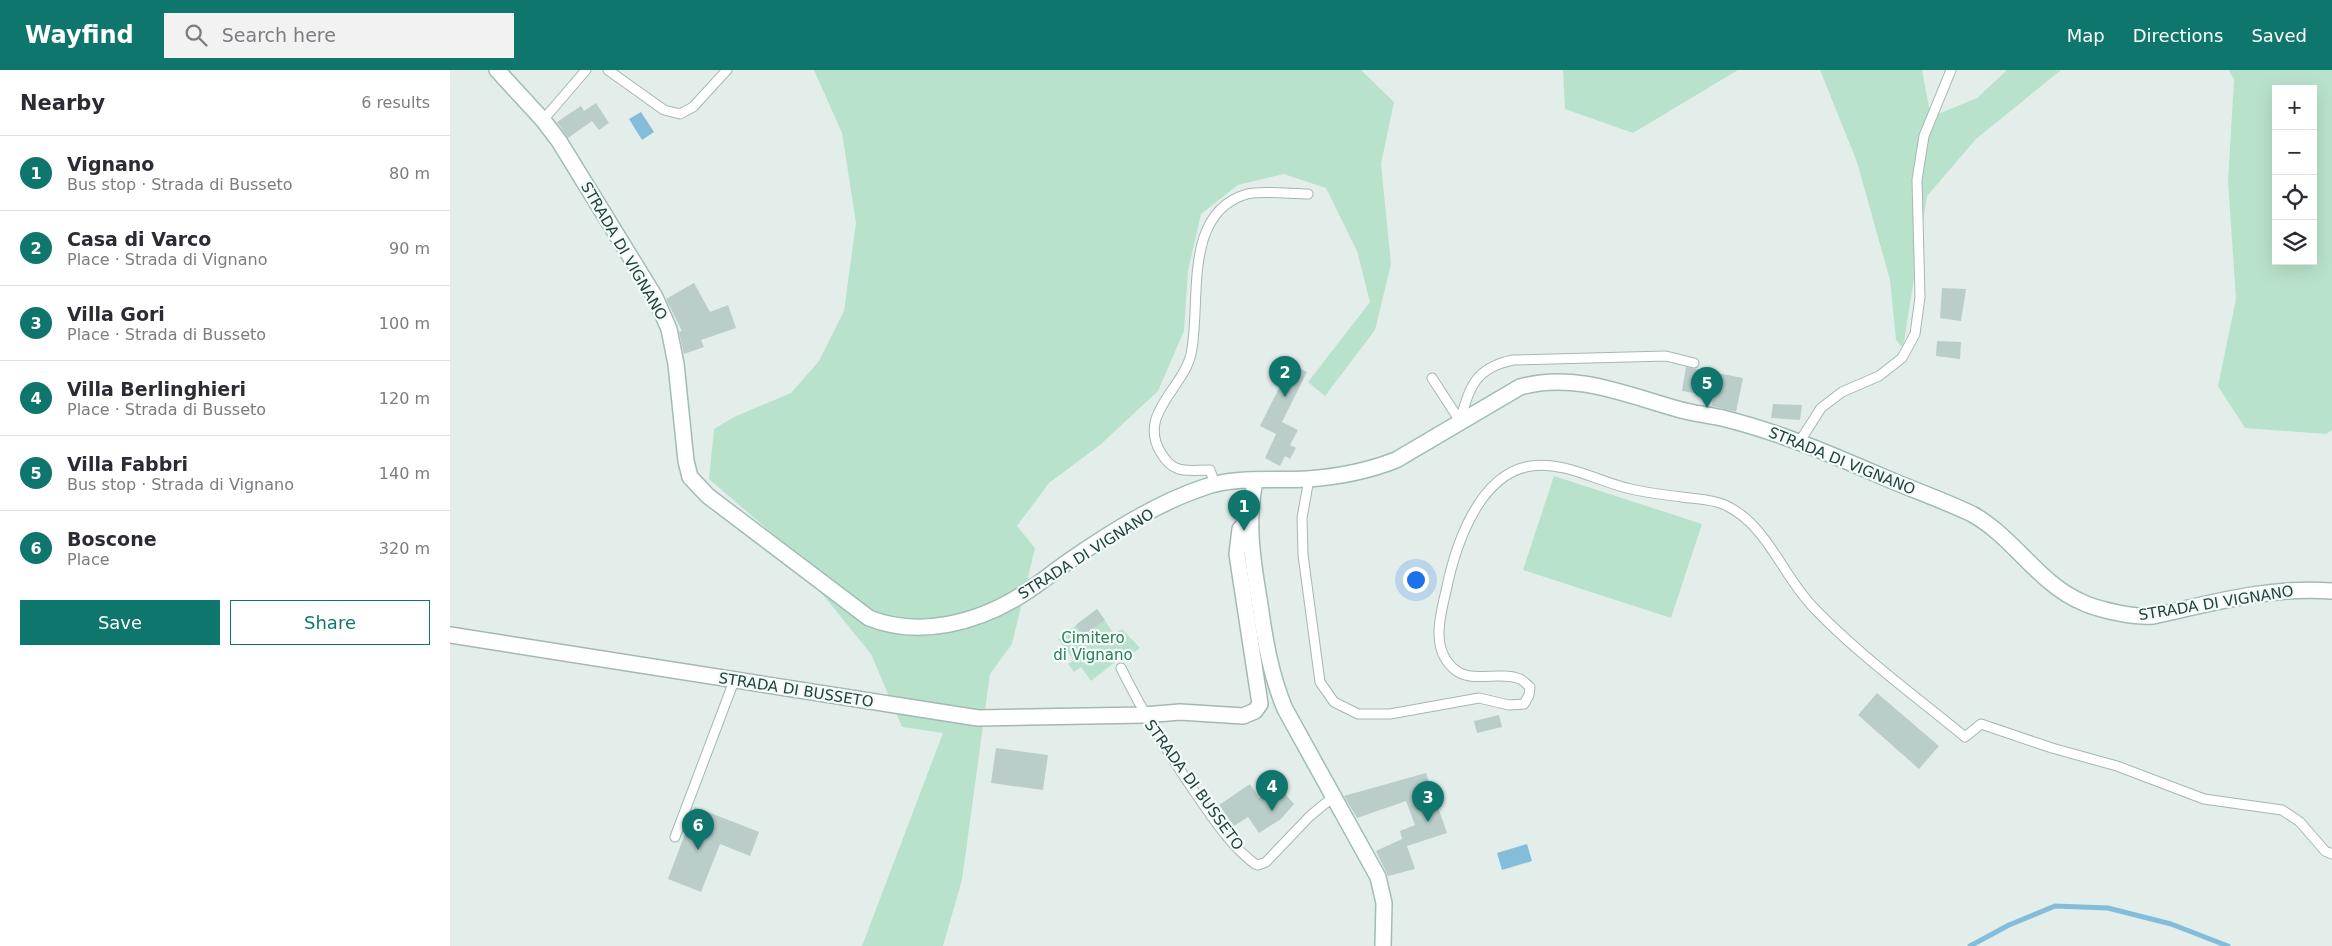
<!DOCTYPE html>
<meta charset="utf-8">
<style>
:root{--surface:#fff;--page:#f2f2f3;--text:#2b2b33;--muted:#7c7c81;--line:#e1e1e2;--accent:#0f766e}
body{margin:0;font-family:"DejaVu Sans",sans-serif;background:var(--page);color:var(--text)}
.controls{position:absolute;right:15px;top:15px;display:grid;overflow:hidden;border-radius:0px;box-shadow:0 5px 20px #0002}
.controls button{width:45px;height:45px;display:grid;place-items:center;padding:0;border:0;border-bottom:1px solid var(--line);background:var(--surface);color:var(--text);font:25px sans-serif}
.you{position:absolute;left:965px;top:509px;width:18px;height:18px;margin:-12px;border:4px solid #fff;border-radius:50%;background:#1a73e8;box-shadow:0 0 0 8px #1a73e833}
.badge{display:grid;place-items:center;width:32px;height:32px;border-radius:50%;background:var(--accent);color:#fff;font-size:16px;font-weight:700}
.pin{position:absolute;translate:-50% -41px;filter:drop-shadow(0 1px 2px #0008)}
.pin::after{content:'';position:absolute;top:26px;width:18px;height:15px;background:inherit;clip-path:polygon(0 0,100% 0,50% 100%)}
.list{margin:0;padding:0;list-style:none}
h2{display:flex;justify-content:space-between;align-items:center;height:65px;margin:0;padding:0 20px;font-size:21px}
h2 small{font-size:16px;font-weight:400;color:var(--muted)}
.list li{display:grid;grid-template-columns:32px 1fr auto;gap:15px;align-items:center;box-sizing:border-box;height:75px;padding:0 20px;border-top:1px solid var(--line)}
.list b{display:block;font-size:19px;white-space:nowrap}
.list p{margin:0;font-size:16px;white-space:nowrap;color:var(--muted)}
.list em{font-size:16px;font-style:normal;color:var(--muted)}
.actions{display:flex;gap:10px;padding:15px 20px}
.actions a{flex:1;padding:11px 0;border:1px solid var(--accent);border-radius:0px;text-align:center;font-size:18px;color:var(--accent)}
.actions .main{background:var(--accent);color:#fff}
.icon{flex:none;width:28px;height:28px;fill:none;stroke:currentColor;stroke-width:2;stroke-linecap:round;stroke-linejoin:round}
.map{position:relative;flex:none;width:1882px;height:876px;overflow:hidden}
header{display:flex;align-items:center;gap:30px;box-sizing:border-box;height:70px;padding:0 25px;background:var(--accent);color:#fff}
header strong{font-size:24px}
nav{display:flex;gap:28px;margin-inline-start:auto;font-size:18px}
.search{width:350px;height:45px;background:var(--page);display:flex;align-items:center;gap:12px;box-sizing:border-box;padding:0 18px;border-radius:0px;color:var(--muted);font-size:19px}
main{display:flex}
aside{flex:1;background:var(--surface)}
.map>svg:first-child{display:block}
</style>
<header>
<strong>Wayfind</strong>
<div class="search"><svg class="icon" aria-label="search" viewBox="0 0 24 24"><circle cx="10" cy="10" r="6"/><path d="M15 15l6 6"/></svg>Search here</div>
<nav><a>Map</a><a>Directions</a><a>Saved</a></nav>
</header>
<main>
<aside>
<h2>Nearby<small>6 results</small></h2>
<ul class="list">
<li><span class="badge">1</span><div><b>Vignano</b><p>Bus stop · Strada di Busseto</p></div><em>80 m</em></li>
<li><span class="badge">2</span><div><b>Casa di Varco</b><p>Place · Strada di Vignano</p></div><em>90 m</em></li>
<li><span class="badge">3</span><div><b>Villa Gori</b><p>Place · Strada di Busseto</p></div><em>100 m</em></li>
<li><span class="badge">4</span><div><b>Villa Berlinghieri</b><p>Place · Strada di Busseto</p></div><em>120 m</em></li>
<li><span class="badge">5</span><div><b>Villa Fabbri</b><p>Bus stop · Strada di Vignano</p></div><em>140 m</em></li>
<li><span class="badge">6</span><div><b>Boscone</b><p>Place</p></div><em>320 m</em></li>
</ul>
<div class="actions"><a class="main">Save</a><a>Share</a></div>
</aside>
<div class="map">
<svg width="1882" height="876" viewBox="0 0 1882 876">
<rect width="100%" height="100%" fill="#e3eeeb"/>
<!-- green -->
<path fill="#b9e2cc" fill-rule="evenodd" d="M364,0h547l33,32 -13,62 10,100 -16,66 -50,66 -17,-14 62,-80 -13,-51 -31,-63 -42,-14 -46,11 -37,29 -13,57 -4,60 -26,60 -58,54 -51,38 -32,43 18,22 -23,96 -22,30 -28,206 -19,66h-81l81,-213 -41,-6 -31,-73 -95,-117 -67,-58 5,-50 20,-12 57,-24 28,-32 25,-50 12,-88 -14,-90z
M1113,0h175l-105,63 -68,-24z
M1370,0h102l9,47 46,-19 30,-28h54l-85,69 -49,57 -24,152 -7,-8 -6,-60 -33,-118z
M1779,0h103v360l-6,4 -81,-6 -27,-42 18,-87 -8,-118 6,-101zM1826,19h37v172h-37z
M1104,406l148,48 -31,94 -148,-48z
M647,539l17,25 8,-5 18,19 -8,6 -3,-3 -38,30 -10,-14 -7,5 -6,-8 6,-4 -16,-21z"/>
<!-- water -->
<path fill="#84bdda" d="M191,42l13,20 -12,8 -13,-21z
M1077,774l5,17 -30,9 -5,-17z"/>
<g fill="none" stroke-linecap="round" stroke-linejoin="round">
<!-- stream -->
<path stroke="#84bdda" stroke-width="5" d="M1520,876l39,-21 46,-19 53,2 63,16 57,22"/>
</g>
<!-- building -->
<path fill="#bacdc8" d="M146,33l13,20 -10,7 -7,-9 -24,17 -11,-16 24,-16 3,5z
M244,213l16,29 18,-7 8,23 -35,12 3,7 -20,7 -5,-22 3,-1 -16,-32z
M1492,218l24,1 -5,32 -21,-3z
M1487,271l24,1 -1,17 -24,-3z
M841,294l16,8 -25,50 16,8 -8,15 6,3 -6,11 -5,-3 -5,10 -15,-8 11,-24 -16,-8z
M1236,297l57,11 -7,34 -24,-6 1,-10 -31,-5z
M1323,334l29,1 -2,15 -29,-2z
M647,539l8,11 -22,15 -7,-10z
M1427,623l62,53 -20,23 -61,-54z
M1049,645l3,12 -25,6 -3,-12z
M546,678l52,7 -5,35 -52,-7z
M976,703l21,60 -40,13 8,23 -27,7 -12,-25 26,-12 -2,-8 15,-6 -9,-24 -49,17 -13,-22z
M800,714l9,14 19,-12 16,18 -13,15 -22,14 -11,-16 -14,9 -15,-21z
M245,737l64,25 -9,24 -30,-12 -19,48 -33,-13z"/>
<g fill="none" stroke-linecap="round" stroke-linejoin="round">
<defs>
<path id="lane" d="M158,0l56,40 16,4 13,-7 34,-37
M93,50l43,-50
M982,308l28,43
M1010,351c10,-35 15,-53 53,-61l153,-4 28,7
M1350,371l21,-33 21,-16 37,-16 23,-18 13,-24 5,-37 -3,-117 7,-44 27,-66
M859,409l-7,39 1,37 17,127 14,20 24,12h32l89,-16 30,7 15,-1 5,-9 1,-8c-3,-2 -7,-7 -10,-8 -21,-9 -50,6 -67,-11 -22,-20 -13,-52 -7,-77 9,-44 32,-117 85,-125 34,-5 68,16 100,23 17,4 34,6 51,8 13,2 31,2 43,8 42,19 58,72 89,103 45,47 100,87 151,129l16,-13 71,24 65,18 87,33 78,11 18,12 25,29 7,3
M765,414l-5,-14c-23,0 -36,5 -49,-17 -24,-39 22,-64 30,-99 11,-50 -10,-141 56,-160 16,-4 44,0 61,0
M671,598c23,47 47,85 77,129 17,24 33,49 57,67l3,1 8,-3 44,-46 23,-19
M225,767l59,-156"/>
<path id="street" d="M0,565l528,83 166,-3 36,-3 63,4 12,-5 5,-7 -23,-150 3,-25 10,-10"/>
<path id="secondary" d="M47,0l46,50 16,21 96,156 14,32 7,35 10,97 4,16 18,19 161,122c50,20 109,5 154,-24 17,-11 33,-24 49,-35 41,-28 87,-57 133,-72 32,-11 69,-6 102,-8 30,-2 61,-8 89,-19l124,-73c55,-16 109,9 161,23 15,4 30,5 45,9 56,14 109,37 162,60 28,12 57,22 84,35 42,23 67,71 112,89 6,3 14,5 21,7 17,4 31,7 48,6 59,-13 118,-30 179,-25
M805,411c-9,43 -2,82 5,124 5,36 11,71 25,104l93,168 6,26 -1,43"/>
</defs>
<!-- lane casing -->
<use href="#lane" stroke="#a5b7b4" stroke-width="11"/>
<!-- street casing -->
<use href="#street" stroke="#a5b7b4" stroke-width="18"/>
<!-- secondary casing -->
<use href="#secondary" stroke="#a0bcb7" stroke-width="18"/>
<!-- lane -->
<use href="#lane" stroke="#fff" stroke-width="9"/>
<!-- street -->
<use href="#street" stroke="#fff" stroke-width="15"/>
<!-- secondary -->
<use href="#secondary" stroke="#fff" stroke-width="15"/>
</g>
<g text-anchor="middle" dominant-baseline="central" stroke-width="4.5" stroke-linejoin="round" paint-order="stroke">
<!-- street labels -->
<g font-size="15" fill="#20423f" stroke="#f4faf8">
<text transform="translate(174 181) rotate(60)">STRADA DI VIGNANO</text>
<text transform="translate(1392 391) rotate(22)">STRADA DI VIGNANO</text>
<text transform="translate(636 484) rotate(-32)">STRADA DI VIGNANO</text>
<text transform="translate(1766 533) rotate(-9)">STRADA DI VIGNANO</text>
<text transform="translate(346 620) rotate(9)">STRADA DI BUSSETO</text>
<text transform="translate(744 715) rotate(54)">STRADA DI BUSSETO</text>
</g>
<!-- park labels -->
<g font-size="15" fill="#257e58" stroke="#f4faf8">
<text x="643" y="568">Cimitero<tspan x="643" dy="17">di Vignano</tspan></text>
</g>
</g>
</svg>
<div class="controls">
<button>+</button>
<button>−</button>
<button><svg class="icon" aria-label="locate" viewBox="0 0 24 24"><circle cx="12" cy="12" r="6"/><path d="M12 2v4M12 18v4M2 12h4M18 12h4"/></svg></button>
<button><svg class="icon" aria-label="layers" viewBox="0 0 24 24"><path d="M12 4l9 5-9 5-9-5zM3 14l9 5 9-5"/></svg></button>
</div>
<div class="you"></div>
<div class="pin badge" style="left:794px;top:461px">1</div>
<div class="pin badge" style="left:835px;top:327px">2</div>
<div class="pin badge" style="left:978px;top:752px">3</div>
<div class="pin badge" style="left:822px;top:741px">4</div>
<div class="pin badge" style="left:1257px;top:338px">5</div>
<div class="pin badge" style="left:248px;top:780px">6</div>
</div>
</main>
